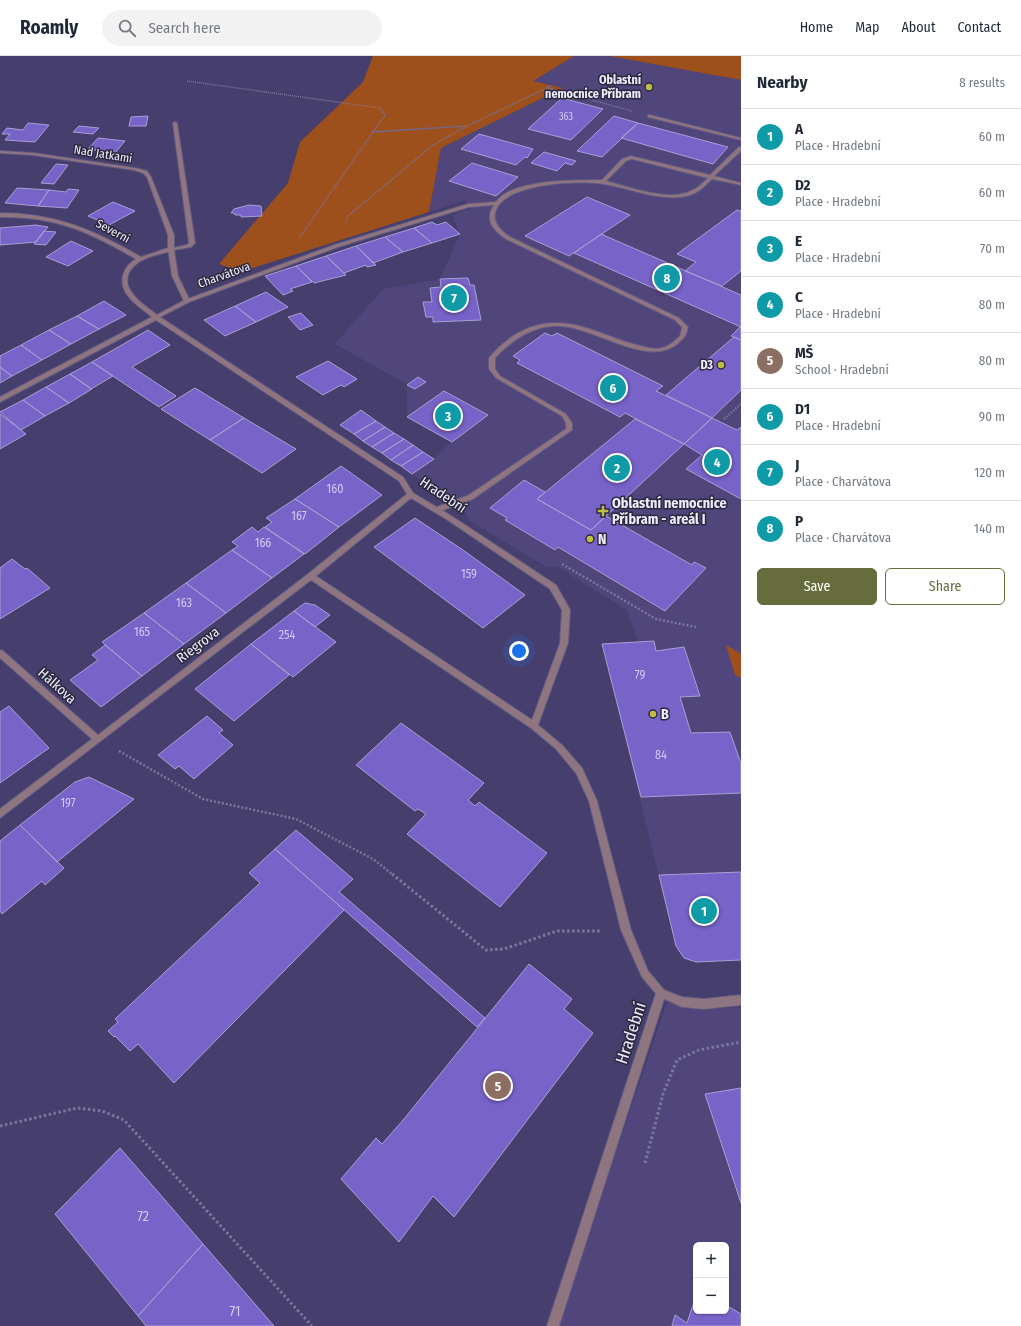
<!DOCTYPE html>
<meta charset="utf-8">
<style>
:root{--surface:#fff;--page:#f2f2f3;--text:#1f2937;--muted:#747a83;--line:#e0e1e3;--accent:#666c3c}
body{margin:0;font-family:"Fira Sans Condensed",sans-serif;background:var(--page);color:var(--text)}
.controls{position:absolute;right:12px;bottom:12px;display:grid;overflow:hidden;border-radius:6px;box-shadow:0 1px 3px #0004}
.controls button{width:36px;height:36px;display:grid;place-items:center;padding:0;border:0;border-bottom:1px solid var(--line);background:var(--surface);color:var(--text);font:20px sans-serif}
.you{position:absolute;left:519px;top:595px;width:14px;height:14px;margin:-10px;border:3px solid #fff;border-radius:50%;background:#1a73e8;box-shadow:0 0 0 6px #1a73e833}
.badge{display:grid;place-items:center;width:26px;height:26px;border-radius:50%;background:var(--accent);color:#fff;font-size:13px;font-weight:700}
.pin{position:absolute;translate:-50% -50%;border:2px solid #fff;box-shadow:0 1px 4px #0006}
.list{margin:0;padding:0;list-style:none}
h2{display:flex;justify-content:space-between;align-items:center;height:52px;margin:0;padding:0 16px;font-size:17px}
h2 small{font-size:13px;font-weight:400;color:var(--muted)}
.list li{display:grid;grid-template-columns:26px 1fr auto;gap:12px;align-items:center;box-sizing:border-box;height:56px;padding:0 16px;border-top:1px solid var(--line)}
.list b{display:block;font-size:15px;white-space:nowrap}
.list p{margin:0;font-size:13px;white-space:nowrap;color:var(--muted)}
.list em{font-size:13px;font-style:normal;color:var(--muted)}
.actions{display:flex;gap:8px;padding:12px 16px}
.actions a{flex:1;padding:9px 0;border:1px solid var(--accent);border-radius:6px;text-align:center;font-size:14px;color:var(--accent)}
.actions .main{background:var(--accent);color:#fff}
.icon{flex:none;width:22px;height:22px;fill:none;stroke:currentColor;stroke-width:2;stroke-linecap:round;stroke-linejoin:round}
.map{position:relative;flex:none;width:741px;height:1270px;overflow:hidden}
header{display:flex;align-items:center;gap:24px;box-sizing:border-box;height:56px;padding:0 20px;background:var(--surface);border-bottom:1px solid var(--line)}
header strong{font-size:19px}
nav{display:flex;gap:22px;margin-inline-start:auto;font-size:14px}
.search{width:280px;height:36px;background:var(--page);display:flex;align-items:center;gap:10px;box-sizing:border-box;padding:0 14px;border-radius:22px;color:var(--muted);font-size:15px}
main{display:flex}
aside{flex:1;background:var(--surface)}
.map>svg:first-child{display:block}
</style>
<header>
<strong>Roamly</strong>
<div class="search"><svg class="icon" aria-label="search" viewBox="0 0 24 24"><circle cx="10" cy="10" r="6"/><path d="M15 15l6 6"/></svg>Search here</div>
<nav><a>Home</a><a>Map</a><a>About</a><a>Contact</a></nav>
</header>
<main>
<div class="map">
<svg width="741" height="1270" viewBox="0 0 741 1270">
<rect width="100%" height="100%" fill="#463e6c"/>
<!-- built -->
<path fill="#50467c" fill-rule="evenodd" d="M574,0h35l132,24v880l-45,2 -12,-4 -8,-12 -74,-302 36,-2 -11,-32 -69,-43h-11l-77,-46 -11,-19 -47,-28 22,-15 17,-17 -44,-25v-33l-72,-40 48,-55 57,-10 20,-45 -8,-19 21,-7 -8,-8 -36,12 12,-64 122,-60 -30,-7z
M668,944l19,8 25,1 29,-2v319h-185zM696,1189h30v66h-30z"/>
<!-- green -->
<path fill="#9d501b" d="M373,0h201l-41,25 30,7 -122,60 -12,64 -189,60 -21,-8 69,-81 12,-41 63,-60z
M609,0h132v24z
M726,589l15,9v24l-6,-3z"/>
<!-- building -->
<path fill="#7863c9" stroke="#a7a0d5" d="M562,42l41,11 -32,31 -43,-11z
M148,60l-2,10h-17l2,-9z
M614,60l24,7 -36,34 -25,-6z
M28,67l21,2 -14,17 -30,-2 5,-6h-8l5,-6 16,2z
M638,67l90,24 -15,17 -92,-26z
M79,70l20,2 -6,6 -20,-2z
M479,78l54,15 -6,9 -2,-1 -9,8 -55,-16z
M98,82l27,3 -10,12 -27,-4z
M544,96l32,9 -4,4 -7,-2 -8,8 -26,-8z
M472,107l46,14 -22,19 -47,-15z
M56,108l12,1 -14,19 -13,-1z
M17,132l32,2 -11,16 -33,-3z
M68,133l11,1 -12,18 -29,-2 11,-16 17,2z
M587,141l43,18 -61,41 -44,-20z
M113,146l22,9 -26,14 -21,-9z
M249,149l12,1 1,10 -21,1v-2h-6l-1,-2h-3l3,-4z
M737,154l4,1v60l-19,15 -37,-15 11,-9 -19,-8z
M432,166l5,3 9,-3 14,12 -28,9 -18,-15z
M36,169l12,2 -12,15 -36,3v-17z
M414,172l18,15 -29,9 -18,-15z
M44,175l12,1 -10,13 -12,-1z
M601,178l140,61v32l-167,-74z
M385,181l18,15 -30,11 -17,-17z
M71,185l22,10 -25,15 -22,-9z
M356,190l20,19 -9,2 -1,-2 -22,8 -18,-17z
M326,200l20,19 -32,8 -18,-17z
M296,210l16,16 -22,7 3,2 -10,4 -18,-19z
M468,222l2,7h4l7,35 -48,2v-5h-7l-3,-15h9l-2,-14 11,-1 -1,-8z
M266,236l22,15 -32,15 -21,-16z
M104,245l22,14 -27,14 -22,-13z
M235,250l21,16 -31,14 -21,-16z
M301,257l12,12 -13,5 -12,-13z
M77,260l22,13 -28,15 -22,-14z
M740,271h1v13l-10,-4z
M49,274l22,14 -29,16 -21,-15z
M148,274l22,15 -38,22 44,29 -17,11 -67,-45z
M545,277l7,3 5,-3 106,53 -7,5 56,27 -28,26 -59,-31 -5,4 -103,-54 3,-3 -7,-4z
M734,281l7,3v50l-29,28 -46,-23z
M21,289l21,15 -30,16 -12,-9v-11z
M328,305l29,18 -13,8 -3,-2 -18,10 -27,-18z
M92,306l21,14 -22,13 -21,-15z
M0,311l12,9 -12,7z
M70,318l22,15 -23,14 -23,-16z
M418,321l8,5 -11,7 -8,-4z
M46,331l23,16 -24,13 -22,-16z
M195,332l49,30 -34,22 -49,-31z
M444,335l44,24 -36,27 -45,-25z
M23,344l22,16 -24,14 -21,-18z
M361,354l15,11 -22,13 -14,-9z
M0,358l26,20 -26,15z
M244,362l52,31 -34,24 -52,-33z
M712,362l25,12 4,-3v72l-55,-30 16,-14 -18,-11z
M635,363l49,25 -93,86 -54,-31z
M376,365l9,6 -22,14 -9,-7z
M385,371l9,6 -22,14 -9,-6z
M394,377l10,6 -22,14 -10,-6z
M404,383l9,6 -22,15 -9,-7z
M413,389l10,7 -22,14 -10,-6z
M423,396l11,7 -22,15 -11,-8z
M341,410l41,29 -43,32 -44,-28z
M524,424l21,12 -8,7 54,31 15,-14 86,49 2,-3 12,6 -41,43 -107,-64 -3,3 -50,-30 2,-2 -17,-10z
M295,443l44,28 -34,27 -40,-27 7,-5 -6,-4z
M415,462l48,32 62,45 -42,33 -109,-81z
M252,471l6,5 6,-5 40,27 -32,24 -40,-28 6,-4 -6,-4z
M232,494l40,28 -46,35 -40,-30z
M12,503l13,10 2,-1 23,20 -50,31v-51z
M186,527l40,30 -42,31 -40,-31z
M305,547l10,2 15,10 -15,12 -21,-16z
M294,555l42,31 -43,35 -42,-33z
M144,557l40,31 -42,32 -40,-34z
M654,585l2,10 28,-4 16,49 -20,1 11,36 39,-1 11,32v29l-100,4 -39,-153z
M251,588l38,31 -55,46 -39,-32z
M105,589l37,31 -41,31 -31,-27 28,-20 -6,-5z
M9,650l40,42 -49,35v-71z
M207,660l16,14 -4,3 14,12 -39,34 -15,-13 -4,3 -17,-14z
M401,667l83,60 -16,17 7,6 4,-4 68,51 -47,54 -93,-73 19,-20 -8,-5 -3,2 -59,-46z
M89,721l45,22 -77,63 -37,-37 55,-43z
M20,769l44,43 -19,17 -3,-4 -40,33 -2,-3v-70z
M296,774l57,49 -14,13 146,126 -8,9 -202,-178z
M275,793l69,61 -170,173 -36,-39 -8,7 -15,-15 -1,1 -6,-6 10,-9 -3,-3 145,-136 -11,-10z
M741,816v88l-45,2 -12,-4 -8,-12 -17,-71z
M529,908l43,35 -8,10 29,24 -139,184 -21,-21 -34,46 -58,-63 35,-41 6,6 22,-25z
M741,1032v115l-36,-109z
M120,1092l83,96 -65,72 -83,-102z
M203,1188l71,82h-128l-8,-10z
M696,1240v15h30v-6l15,9v12h-69l3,-11 12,8z"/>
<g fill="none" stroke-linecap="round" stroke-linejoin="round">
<defs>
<path id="service" d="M650,59l91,23v2l-93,-23v-2z
M175,66l2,1 18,120 -4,4 -17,3 4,26 12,25 -3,2 -3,-2 -12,-25 -4,-27 19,-4 2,-2 -16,-120z
M739,91h2v4l-27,25 27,7v2l-29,-6c-9,9 -17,17 -31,18 -27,3 -51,-9 -78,-13 -25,-4 -96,-1 -107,26 -5,12 5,21 14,27l169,81 9,9c-2,10 -4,11 -11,17 -30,25 -86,-20 -122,-18 -25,1 -44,15 -60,32v11l5,7 66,38 6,9v7l-99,69 -35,13h-4l-1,-2 1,-2 35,-13 97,-66v-6l-4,-7 -66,-38 -7,-9v-11c16,-20 41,-36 68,-35 29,0 56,17 84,23 7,2 15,4 21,2 6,-1 14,-8 18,-12 1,-2 1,-6 2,-9l-7,-7 -169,-81c-13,-9 -22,-19 -12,-34l-24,2 -2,-1v-2l28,-2c15,-23 81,-22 106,-22l20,-21 9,-3 79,19zM632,103l76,19c-5,5 -10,10 -17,13 -22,11 -62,-4 -85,-10l20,-20z
M661,932l3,2 2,3 -107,333h-12l109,-333 2,-3z"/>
<path id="minor" d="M0,95l33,2 102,15 12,3 4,6 23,58v14c-8,5 -19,5 -27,9 -16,6 -27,21 -14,36 6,9 16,14 24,21l28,-15 149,-55 134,-41h4v2l-134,41 -149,55 -29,15 243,160 10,16 37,22 106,70 13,23 1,2 -2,33 -30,82 24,20 20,23 15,33 34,129 17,41 16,19 18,7 22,2 37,-4v10l-37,4 -22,-2 -24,-11 -16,-19 -21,-47 -32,-129 -13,-28 -20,-24 -25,-21 -220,-148 -311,238v-9l92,-70 -92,-81v-8l3,1 95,84 210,-161 99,-80 -8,-13 -243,-161 -156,82v-5l152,-80c-8,-7 -17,-12 -24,-21 -10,-13 -6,-29 8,-37 -46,-27 -81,-43 -136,-42v-4c55,0 94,17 141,44l27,-9v-13l-21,-58 -4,-4 -9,-3 -101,-15 -33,-2zM411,442l35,21 104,70 12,21 -2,33 -28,77 -216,-144z"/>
</defs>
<!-- service casing -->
<use href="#service" stroke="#615a83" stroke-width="2"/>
<!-- minor casing -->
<use href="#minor" stroke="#615a83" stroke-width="2"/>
<!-- path-far3 -->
<path stroke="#7d769b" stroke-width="1.5" stroke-dasharray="1 1" stroke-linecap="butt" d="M187,25l193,27 5,7 -86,123
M548,32l84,23
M372,76l93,-6
M346,166l2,-6 85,-71 34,-19 84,-40"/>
<!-- path-far2 -->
<path stroke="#7d769b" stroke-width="2" stroke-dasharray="1.5 1.5" stroke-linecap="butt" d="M724,363l17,-15"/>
<!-- path-far1 -->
<path stroke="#7d769b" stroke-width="2.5" stroke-dasharray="2 2" stroke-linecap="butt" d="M562,508l94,55 40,8
M119,695l84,48 93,20 77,40 20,16"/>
<!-- path -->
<path stroke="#7d769b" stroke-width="3" stroke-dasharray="2.5 2.5" stroke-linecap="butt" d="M392,818l94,76 18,-1 53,-18h45
M0,1070l77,-18 25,3 22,9 188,206
M645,1107l18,-69 14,-34 22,-10 42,-8"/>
<!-- service -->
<use href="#service" fill="#8e7580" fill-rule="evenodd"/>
<!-- minor -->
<use href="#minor" fill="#8e7580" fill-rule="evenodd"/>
</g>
<!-- markers -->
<g fill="#bcbf43" stroke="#2c293e" stroke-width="1.5">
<circle cx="649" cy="31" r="4"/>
<circle cx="721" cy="309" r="4"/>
<path d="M601 449h4v4h4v4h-4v4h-4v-4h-4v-4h4z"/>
<circle cx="590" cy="483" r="4"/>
<circle cx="653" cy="658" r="4"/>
</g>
<g text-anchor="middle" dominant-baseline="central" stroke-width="3" stroke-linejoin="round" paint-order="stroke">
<!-- far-number labels -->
<g font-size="10" fill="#d0caf0">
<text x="566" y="61">363</text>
</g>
<!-- far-poi labels -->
<g font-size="12" font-weight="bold" fill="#eeecfd" stroke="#2c293e" text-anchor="end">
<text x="641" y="24">Oblastní<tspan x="641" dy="14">nemocnice Příbram</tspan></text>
<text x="713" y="309">D3</text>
</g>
<!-- far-street labels -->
<g font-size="12" fill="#eeecfd" stroke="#2c293e">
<text transform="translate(103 98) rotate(9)">Nad Jatkami</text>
<text transform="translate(113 175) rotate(28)">Severní</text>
<text transform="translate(224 219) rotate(-20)">Charvátova</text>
</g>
<!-- number labels -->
<g font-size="12" fill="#d0caf0">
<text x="335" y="433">160</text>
<text x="299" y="460">167</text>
<text x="263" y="487">166</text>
<text x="469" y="518">159</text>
<text x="184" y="547">163</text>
<text x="142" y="576">165</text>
<text x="287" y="579">254</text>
<text x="640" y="619">79</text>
<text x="661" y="699">84</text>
<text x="68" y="747">197</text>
</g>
<!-- street labels -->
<g font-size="14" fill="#eeecfd" stroke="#2c293e">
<text transform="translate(443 439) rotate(34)">Hradební</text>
<text transform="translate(198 589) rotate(-37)">Riegrova</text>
<text transform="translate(57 630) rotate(42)">Hálkova</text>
</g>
<!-- poi labels -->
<g font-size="14" font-weight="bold" fill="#eeecfd" stroke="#2c293e" text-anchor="start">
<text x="612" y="447">Oblastní nemocnice<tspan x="612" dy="16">Příbram - areál I</tspan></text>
<text x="598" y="483">N</text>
<text x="661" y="658">B</text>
</g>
<!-- near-number labels -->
<g font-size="14" fill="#d0caf0">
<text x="143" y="1160">72</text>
<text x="235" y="1255">71</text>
</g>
<!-- near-street labels -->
<g font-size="17" fill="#eeecfd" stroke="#2c293e">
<text transform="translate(631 977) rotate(-72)">Hradební</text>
</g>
</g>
</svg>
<div class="controls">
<button>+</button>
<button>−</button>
</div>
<div class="you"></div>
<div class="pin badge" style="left:704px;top:855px;background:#0f9aa8">1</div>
<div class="pin badge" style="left:617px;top:412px;background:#0f9aa8">2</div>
<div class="pin badge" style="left:448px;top:360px;background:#0f9aa8">3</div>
<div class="pin badge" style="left:717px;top:406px;background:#0f9aa8">4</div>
<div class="pin badge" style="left:498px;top:1030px;background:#8d6e63">5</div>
<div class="pin badge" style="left:613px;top:332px;background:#0f9aa8">6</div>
<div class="pin badge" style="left:454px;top:242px;background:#0f9aa8">7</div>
<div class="pin badge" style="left:667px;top:222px;background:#0f9aa8">8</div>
</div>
<aside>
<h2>Nearby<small>8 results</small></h2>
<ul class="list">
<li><span class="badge" style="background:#0f9aa8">1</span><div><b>A</b><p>Place · Hradební</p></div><em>60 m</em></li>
<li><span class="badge" style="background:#0f9aa8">2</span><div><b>D2</b><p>Place · Hradební</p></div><em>60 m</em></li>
<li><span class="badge" style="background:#0f9aa8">3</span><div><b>E</b><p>Place · Hradební</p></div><em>70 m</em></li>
<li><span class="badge" style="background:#0f9aa8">4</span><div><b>C</b><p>Place · Hradební</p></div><em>80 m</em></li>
<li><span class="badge" style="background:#8d6e63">5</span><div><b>MŠ</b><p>School · Hradební</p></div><em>80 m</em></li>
<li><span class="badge" style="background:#0f9aa8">6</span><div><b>D1</b><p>Place · Hradební</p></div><em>90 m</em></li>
<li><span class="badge" style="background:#0f9aa8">7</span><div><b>J</b><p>Place · Charvátova</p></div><em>120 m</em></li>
<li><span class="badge" style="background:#0f9aa8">8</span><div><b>P</b><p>Place · Charvátova</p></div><em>140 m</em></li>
</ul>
<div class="actions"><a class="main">Save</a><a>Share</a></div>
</aside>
</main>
